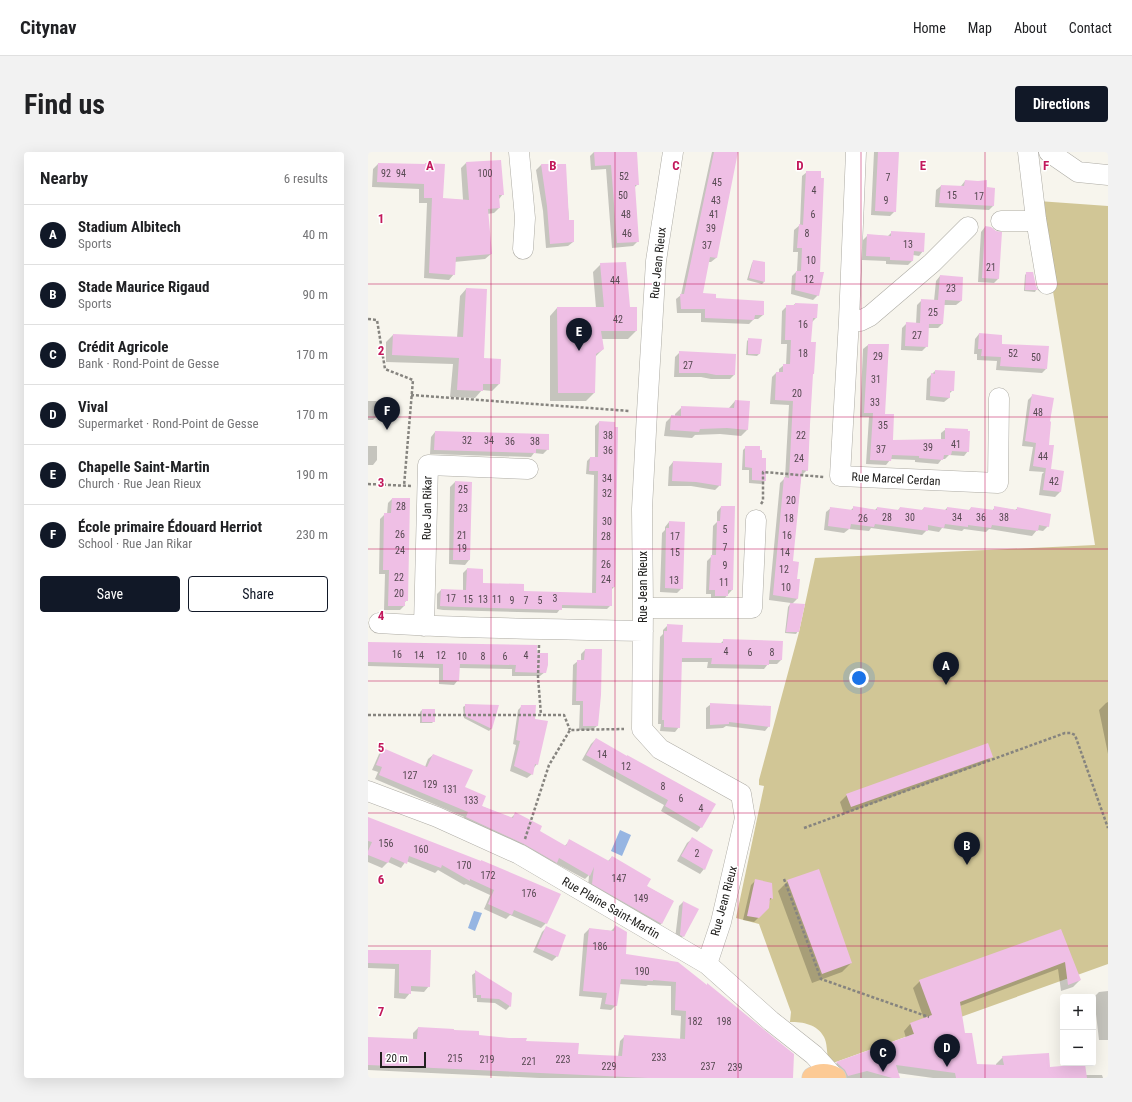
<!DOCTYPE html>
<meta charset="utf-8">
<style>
:root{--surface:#fff;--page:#f2f2f2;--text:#202124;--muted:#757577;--line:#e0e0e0;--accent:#111827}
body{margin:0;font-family:"Roboto Condensed",sans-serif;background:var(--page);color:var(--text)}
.controls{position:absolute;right:12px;bottom:12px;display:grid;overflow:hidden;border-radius:4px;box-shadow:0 4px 16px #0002}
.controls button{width:36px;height:36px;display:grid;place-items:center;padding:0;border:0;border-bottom:1px solid var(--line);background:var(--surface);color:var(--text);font:20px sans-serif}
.scale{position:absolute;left:12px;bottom:10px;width:46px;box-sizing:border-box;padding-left:4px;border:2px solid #22211f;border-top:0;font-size:11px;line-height:14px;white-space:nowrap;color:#22211f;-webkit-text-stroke:3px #fff;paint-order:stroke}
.you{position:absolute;left:491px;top:526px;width:14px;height:14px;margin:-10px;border:3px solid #fff;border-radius:50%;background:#1a73e8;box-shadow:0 0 0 6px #1a73e833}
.badge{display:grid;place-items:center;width:26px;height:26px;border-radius:50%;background:var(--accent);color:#fff;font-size:13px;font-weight:700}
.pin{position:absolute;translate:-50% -33px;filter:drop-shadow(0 1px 2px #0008)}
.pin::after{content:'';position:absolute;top:21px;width:14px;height:12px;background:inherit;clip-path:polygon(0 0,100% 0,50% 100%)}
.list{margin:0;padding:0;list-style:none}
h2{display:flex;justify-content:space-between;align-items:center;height:52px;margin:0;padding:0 16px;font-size:17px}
h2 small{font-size:13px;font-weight:400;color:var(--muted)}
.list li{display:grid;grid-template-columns:26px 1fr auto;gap:12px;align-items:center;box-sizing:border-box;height:60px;padding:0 16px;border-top:1px solid var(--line)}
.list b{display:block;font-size:15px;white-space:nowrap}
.list p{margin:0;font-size:13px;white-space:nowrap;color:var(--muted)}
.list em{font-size:13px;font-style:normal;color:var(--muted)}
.actions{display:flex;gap:8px;padding:12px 16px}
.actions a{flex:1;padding:9px 0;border:1px solid var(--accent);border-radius:4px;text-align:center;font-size:14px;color:var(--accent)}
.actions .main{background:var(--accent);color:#fff}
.map{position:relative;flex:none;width:740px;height:926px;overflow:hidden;border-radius:4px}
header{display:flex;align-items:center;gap:24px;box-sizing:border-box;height:56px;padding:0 20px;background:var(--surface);border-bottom:1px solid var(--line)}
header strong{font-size:19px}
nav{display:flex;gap:22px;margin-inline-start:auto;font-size:14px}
.intro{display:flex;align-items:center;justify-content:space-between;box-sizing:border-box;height:96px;padding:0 24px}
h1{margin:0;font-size:28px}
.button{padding:10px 18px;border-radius:4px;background:var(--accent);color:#fff;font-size:14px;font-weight:700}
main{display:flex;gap:24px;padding:0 24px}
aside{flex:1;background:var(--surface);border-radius:4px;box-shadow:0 4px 16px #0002}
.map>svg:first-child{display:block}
</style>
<header>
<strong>Citynav</strong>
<nav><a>Home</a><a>Map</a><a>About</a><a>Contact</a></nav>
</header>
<div class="intro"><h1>Find us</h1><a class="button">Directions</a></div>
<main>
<aside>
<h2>Nearby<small>6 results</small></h2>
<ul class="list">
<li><span class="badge">A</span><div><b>Stadium Albitech</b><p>Sports</p></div><em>40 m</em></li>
<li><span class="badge">B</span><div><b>Stade Maurice Rigaud</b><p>Sports</p></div><em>90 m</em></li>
<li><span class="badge">C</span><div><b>Crédit Agricole</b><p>Bank · Rond-Point de Gesse</p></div><em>170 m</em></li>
<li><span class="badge">D</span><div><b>Vival</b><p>Supermarket · Rond-Point de Gesse</p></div><em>170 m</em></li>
<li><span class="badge">E</span><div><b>Chapelle Saint-Martin</b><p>Church · Rue Jean Rieux</p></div><em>190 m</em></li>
<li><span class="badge">F</span><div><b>École primaire Édouard Herriot</b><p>School · Rue Jan Rikar</p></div><em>230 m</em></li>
</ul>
<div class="actions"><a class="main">Save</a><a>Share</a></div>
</aside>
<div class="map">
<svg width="740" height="926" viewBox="0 0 740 926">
<rect width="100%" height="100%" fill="#f7f5ed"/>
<!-- green -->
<path fill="#d1c696" d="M670,49l70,5v758l-275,99 -5,-4c-1,-6 -1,-17 -4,-22 -7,-13 -21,-15 -34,-15l1,-10 -32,-88 -23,-6 28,-132 -5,-1v-5l40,-148 16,-74 280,-13z"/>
<!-- water -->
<path fill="#96b5e2" d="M252,678l11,5 -9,21 -11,-5z
M106,759l8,2 -7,18 -7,-3z"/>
<!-- shadow -->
<path fill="#0003" d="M226,0h42l2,32 -4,4 4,53 -5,5 -21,2 -6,-79 -15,1 -1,-14z
M344,0h25l-21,106 -5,4h-3l-6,32 61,21 -5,4h-4l-5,5 -48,-2v-9h-24l-1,-14 5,-4z
M506,0h24l-3,59 -5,5 -19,-1z
M98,11l37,31 -4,5v9l-5,5 -7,1 4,40 -6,5 -31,3v12l-5,6 -25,-2 3,-75h-8v-14l-47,-2 1,-18 5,-5 46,1 18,34 21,1 -2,-32z
M173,13h24l4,56 4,21 -5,4 -22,2 -3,-37 -7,-41z
M439,20l11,123 -5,5 -22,-6 1,-18 5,-5 1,-19h-5l1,-22 6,-5 2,-49z
M597,29l21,7 7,18 -4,4 -54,-3 1,-17 5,-4h20z
M617,75l13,52 -4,4 -16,-1 3,-50z
M524,80l31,19 -4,5 -6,-1 -1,6 -4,4 -22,-1v-3l-24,-1 1,-20 5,-5 20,1z
M386,109l10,21 -2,2 -15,-4 5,-17z
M233,112l28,44h7v23l-8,8h-26l1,10 -8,8 -1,36 -8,8h-36v-85l7,-8h39l-3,-36z
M659,121l9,17 -1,2 -11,-1 1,-16z
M572,124l21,25 -5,4h-12l-2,19 -4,4h-10l-1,18 -5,5 -21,-1 1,-22 5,-5 9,1 1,-19 5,-5 12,1 2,-20z
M98,137l17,70 16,25 -7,7 -10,-1 -7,8 -25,-1 3,-33 -67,-2v-20l7,-7 64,3 3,-42z
M427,152l21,14 -5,5 -1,20 2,32 -5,95 -5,5h-1l-9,87 5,37 -6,6 7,26 -2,3 -11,-1 3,-26 3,-4 -22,-3 11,-117 5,-5 4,-73 -19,-1 2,-27 4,-4h3v-4l5,-4h2l1,-21h-6l1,-33 5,-5h5z
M611,182l22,11 45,24 -4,4 -46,-3 1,-9 -20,-1v-6h-3l1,-15z
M381,187l12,1 -2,14 -2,2 -11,-1 1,-14z
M500,193l16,70 8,26 49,-1v-7l5,-4 22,22 -4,5 -15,-1 -4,4h-3l-4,5 -23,-2v-2l-25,-1v1l-4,5 -20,-1 3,-47h-9l3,-68z
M312,200l54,23 -4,4h-19l-10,-2h-27l1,-20z
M567,219l18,19 -4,4v4l-5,4 -18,-2 1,-21z
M664,244l17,26 -2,24 1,24 15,2 -3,20 -5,5 -16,-2 3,-21 2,-2 -15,-1 4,-24 -11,-1 6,-46z
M0,249h10l-1,15 -4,4h-5z
M367,249l12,29 -6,6 -21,-2 -25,1 -3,3 -28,-2 2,-14 6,-6h3v-2l7,-7 47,2v-1z
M231,270l15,6v159l-3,3v15l-4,4 -46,-1 -4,5 -114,-3 -6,-1v-15l4,-4 22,1v-18l4,-4 15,15 41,8 69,2 2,-119 -8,-1 1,-13 3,-3h5v-32z
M67,280l113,17 -5,5 -9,-1 -3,4 -101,-3 1,-17z
M0,294h9v14l-4,5h-5z
M378,295l15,11 4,23 -4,3 -12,-1v-13h-7l1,-20z
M305,310l47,23 -5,5 -24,-4h-23l1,-19z
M87,330l16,1 -2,77 -4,5 -16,-1 1,-77z
M24,347l15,101 -3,3v3l-4,4h-16l1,-36h-6l1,-55 5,-5h2l1,-11z
M353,355l11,83 -9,10h-12v-6h-5l1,-33 5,-5 1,-30 4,-4v-10z
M486,355l21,3 2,-2 20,3 3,-3 21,3 3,-3 20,3 3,-3 21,3 3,-3 21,3 3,-4 20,3 3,-2 30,18 -5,5 -6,-1 -5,6 -43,-7 -3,3 -22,-3 -2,2 -20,-3 -3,4 -12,-2 -5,5 -51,-7 -2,3 -20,-2 -5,4 -20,-3 2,-18 5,-4 19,3z
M301,370l13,66 -5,5 -17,-1 2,-59 3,-3v-3z
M300,473l13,18 39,1 4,-4 58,2 -1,18 -4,4h-9l-4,5 -57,-1 1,-6h-27l-2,65 -4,5 -15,-1 1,-7h-3l2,-87 3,-3v-4z
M0,491l168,11 9,18 -5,4h-28v-7l-53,-1 -1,12 -4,5 -15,-1v-16l-71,-2z
M217,498l12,76 -5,4h-13l1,-25h-8l1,-40 5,-4h3v-7z
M740,550v52l-9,-44 7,-7z
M343,552l58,22 -4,5 -39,-5 -3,2 -17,1v-21z
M98,553l31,1 -6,23 -2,2 -25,-13 -1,-11z
M154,554l12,14 3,44 -4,5 -1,5 -5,4 -17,-7 6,-26 -3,-1 5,-34z
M54,558l12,11 -2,2h-12v-11z
M228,587l105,88 -4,5 -36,-21 3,-6 -82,-45 9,-16z
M15,598l42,17 3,-8 5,-4 48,51 30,12 4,-4 24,18 25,15 6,-7 37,22 5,-5 34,29 27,15 -12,23 -4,4 -69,-40 1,-13 -4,4 -30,-16 -4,4 -89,-45 2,-5 -89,-38 3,-7 -6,-2 7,-16z
M624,604l-7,7 -141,51 -4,-12 7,-7z
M0,666l113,44 65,61 -5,5 -31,-13 -4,4 -22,-10 6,-14 -24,-11 -2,1 -26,-15 -3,3 -29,-12 -5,7 -13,-6 -6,6 -14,-6z
M324,687l12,30 -4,5 -23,-13 10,-18z
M388,728l16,18 -3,3 -1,7 -14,14 -11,-2 8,-35z
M420,729l63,82 -9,9 -30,11 -34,-92z
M315,750v34l-5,5 -3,-2 4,-33z
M179,775l10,29 -5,5 -19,-9 9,-20z
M247,775l10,28 81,31 1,-1 86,70 -1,23h-253l-171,-8v-32l45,2v-7l5,-5 35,2 25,6 47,6 52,13 41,2 2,-16 5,-5 55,4 1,-24 -10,-1v-29l-23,-1 -2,1 -27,-2 -3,21 -5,5 -11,-1 2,-11 -23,-2 5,-62 5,-5 22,2z
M692,778l20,50 -7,7 -12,4 -3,-22 -98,37 4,28 12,31 20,1v-2l7,-7 47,11 35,7h17l1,3h-170l-36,-5 2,5h-61l-8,-8 7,-7 69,-25 -2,-7 7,-8 13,-4 -11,-31 7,-7z
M0,798l62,1 -1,35 -5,6 -14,-1v2l-5,6 -11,-1 1,-29 -27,-1z
M108,820l34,34 -4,4 -11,-7 -18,-1v-4h-4l-1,-23z
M740,839v49h-9l-5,-43 5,-5z"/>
<!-- building -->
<path fill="#efbfe5" d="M226,0h43l2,33h-4l4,57 -22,1 -6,-78 -16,1z
M346,0h24l-21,106 -7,-1 -7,36 13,1v4l48,3v14h-9l-1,5 -49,-2v-9h-24l-1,-15h4z
M510,0h21l-3,60 -21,-1z
M133,8l3,35h-5l1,13 -12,1 4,45 -36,3 -1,18 -26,-2 3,-75h-8v-14l-47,-2 1,-19 47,1v-1l20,1 -2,34 26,2 -3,-38z
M173,12h25l3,56h5v22l-24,2 -3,-38z
M438,19h15v7h3l-4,94h4l-5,24 -24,-6 1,-19h5l1,-23h-5l2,-24 4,1z
M597,28l13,1 9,-1v7l8,1 -1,18 -55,-3 2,-18 23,1z
M617,74l6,1 5,4 6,1 -3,47 -17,-1z
M523,79l34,2 -1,19 -10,-1 -1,10 -23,-1v-3l-24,-1 1,-22 24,2z
M385,108l12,2v20l-16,-4z
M258,110l4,45h7v24h-36l3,18 -8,5 -1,39h-37l-1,-86h47l-4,-44z
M658,120h7l3,14 2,4h-13z
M572,123l23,2 -1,24 -17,-1 -2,24h-14l-1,23 -23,-1 1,-24 14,1 1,-24 17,1z
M98,136l21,1 -3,69 17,1 -1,25h-17v7l-26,-1 2,-32 -67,-3 1,-21 70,3z
M427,151l23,1 -1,14h-4l-2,24h5l-2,32h-1l-3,50 -2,47 -6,-1 -9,91 6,1 -2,17h3l-2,20 -25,-4 11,-118 5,1 4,-77 -18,-1 1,-28h7v-8h7l1,-24h-6l1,-35h9z
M611,181l23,2v9l47,2 -2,23 -47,-3 1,-9 -20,-1 1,-7h-4z
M380,186l14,1 -2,15h-12z
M500,192h21l-4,70h9l-1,26 52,-1v-11l23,1v2h2l-1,21 -17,-1 -1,4h-7l-1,5 -24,-2v-2l-27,-1 -1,6 -21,-1 3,-47h-9z
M311,199l57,3 -1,21h-19l-10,-2h-27z
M567,218l20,1 -1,20h-4v7l-20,-2 1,-23 4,1z
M664,242l22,4 -4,23 1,1 -2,23h5l-3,24 -18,-3 3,-23 -11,-2z
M367,248l15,1 -2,29 -21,-2 -27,1 -1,3 -29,-2 1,-15 10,1v-10l53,2z
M231,269l16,1v5h3l-3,160h-3v19l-50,-1v5l-101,-3 -21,-1 1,-17 25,1 1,-22 16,1v14l41,1v7l72,2 2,-122h-9l1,-14h8z
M67,279l114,3v16l-13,-1v4l-102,-3z
M377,294h15v4h2v8h4v23l-14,-1v-12l-7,-1z
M305,309l49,2 -1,23 -25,-4 -24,-1z
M678,316l18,3 -3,21 -18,-2z
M87,329l17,1 -2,78h-17z
M24,346h18l-2,103h-3v5h-17l1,-36h-6l1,-57h7z
M353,354h14l-2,84h-5v6h-13v-6h-6l2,-35h5l1,-34h3z
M485,354l24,4v-3l22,3 1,-3 23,3 1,-3 23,3v-3l23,3 1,-3 23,3v-4l23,4v-3l34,7 -2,13 -10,-2 -1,6 -46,-6 -1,3 -23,-3v2l-23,-3 -1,4 -16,-3v6l-53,-7 -1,3 -23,-3 -1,5 -22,-3 2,-19 23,3z
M301,369l16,1 -2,67 -18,-1 1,-60h3z
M422,451l15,1 -6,28h-13z
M299,472l16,1 -1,17 41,1v-4l60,2 -1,19h-13v5l-58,-1 1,-6h-30l-2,70 -16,-1v-7h-2l2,-78v-11h3z
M0,490l169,3v8h11v12l-2,8 -31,-1 1,-7 -56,-1 -1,17 -16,-1v-16l-75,-2z
M217,497h17l-1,46 -3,31h-15v-25h-7l1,-41h7z
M342,551l61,3 -1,21 -41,-5v2l-19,1z
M97,552l34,1 -7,24 -27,-13z
M153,553h15l-1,14 13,2 -10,44 -3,-1 -2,11 -19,-9 6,-25 -4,-1z
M54,557h13v13h-13z
M228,586l31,18v-1l89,49 -14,24 -37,-22 3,-6 -82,-45z
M620,591l5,14 -142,50 -5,-13z
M15,596l44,19 6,-13 40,16 -8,17 21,9 -4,10 31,12 2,-6 27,14 -2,5 26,15 3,-7 40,22 3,-5 39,23 -4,7 27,15 -12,23 -70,-40 2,-17 -4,9 -31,-18 -2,5 -33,-19 -58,-27 2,-5 -89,-37 3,-8 -6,-2z
M0,665l113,44v-1l80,34 -14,30 -33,-14 -2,5 -24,-11 6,-14 -24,-11v2l-28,-16 -1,3 -32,-12 -2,8 -16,-7 -3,6 -20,-8v-4l4,-9 -4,-1z
M324,685l21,13 -8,20 -24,-14z
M451,717l33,94 -30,11 -35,-94z
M387,727l17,4 1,16 -3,-1 -1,10 -10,10 -12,-2z
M315,749l16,8 -15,28 -4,-2z
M247,773l12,7 -1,22 52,8 29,23v-2l87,71 -1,24h-145l-280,-13v-28l49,2 1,-12 36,2v1l25,1v4l30,3h18l-1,3 53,2 -1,11 44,2 2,-21 61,4 1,-28 -11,-1 1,-28 -23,-2v1l-32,-2 -4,27 -12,-2 2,-11 -24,-2 6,-63 25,3z
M178,774l20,9 -8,22 -21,-9z
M693,777l20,51 -13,5 -3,-23 -105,40 5,31h7l5,31 27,1 -2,-9 47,-3 1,14 35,-3 2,14h-131l-1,-5 -59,-8 4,13h-8l-25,-7 -19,5 -3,-6 -9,-8 78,-28 -4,-11 22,-8 -13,-35z
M0,798h63l-1,37 -19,-1v8l-12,-1v-29l-31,-1z
M107,818l37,23 -1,14 -12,-8 -18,-1v-3h-5z"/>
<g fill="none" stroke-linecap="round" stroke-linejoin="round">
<defs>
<path id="minor" d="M151,0l6,66 -2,31
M305,0l-17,109 -9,151 -5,97 1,99 -1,121 18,20 81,45 4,24 -24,104 -14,42
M488,0l-7,168 -9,156 158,7 1,-85
M660,0l8,67 11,65
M681,0l29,20 30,3
M633,69h25l10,-2
M481,168l11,1 10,-5 62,-53 36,-36
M275,456h109l4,-88
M11,471c88,6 176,6 264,8
M56,474l4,-161 100,4
M0,639l69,26 82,37 188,110 64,57 43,34 21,23"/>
<path id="major" d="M445,926c7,-4 14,-4 22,0"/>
</defs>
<!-- minor casing -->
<use href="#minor" stroke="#adaba4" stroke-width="21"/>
<!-- major casing -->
<use href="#major" stroke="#d3d3d2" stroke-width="23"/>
<!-- path -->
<path stroke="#86847f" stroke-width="2.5" stroke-dasharray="3 2" stroke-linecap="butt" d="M0,167l9,1 8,49 28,11 -9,106
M43,243l219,16
M0,332l43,2
M393,352l2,-3v-29l61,5
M171,493l-1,32 3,38
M0,563h196l6,15
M436,676l261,-95h6l4,2 33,93
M157,687l24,-74 21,-35 54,-1
M416,727l37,100 108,38"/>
<!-- minor -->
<use href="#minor" stroke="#fff" stroke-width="20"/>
<!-- major -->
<use href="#major" stroke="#fcca95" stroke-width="22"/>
</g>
<!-- grid -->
<path fill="none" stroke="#c2185b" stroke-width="1" stroke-opacity="0.55" d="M123,0v926M247,0v926M370,0v926M493,0v926M617,0v926M0,132h740M0,265h740M0,397h740M0,529h740M0,661h740M0,794h740"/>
<g text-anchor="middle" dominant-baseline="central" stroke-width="3" stroke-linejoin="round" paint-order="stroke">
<!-- number labels -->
<g font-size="10" fill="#554850">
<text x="18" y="21">92</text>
<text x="33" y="21">94</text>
<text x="117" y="21">100</text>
<text x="256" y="24">52</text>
<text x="520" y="25">7</text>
<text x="349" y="30">45</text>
<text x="446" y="38">4</text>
<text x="255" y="43">50</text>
<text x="584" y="43">15</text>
<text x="611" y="44">17</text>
<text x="348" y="48">43</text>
<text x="518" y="48">9</text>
<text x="258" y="62">48</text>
<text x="346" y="62">41</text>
<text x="445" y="62">6</text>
<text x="343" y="76">39</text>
<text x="259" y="81">46</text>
<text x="439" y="81">8</text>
<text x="540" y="92">13</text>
<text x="339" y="93">37</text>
<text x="443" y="108">10</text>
<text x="623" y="115">21</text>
<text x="441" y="127">12</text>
<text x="247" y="128">44</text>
<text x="583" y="136">23</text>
<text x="565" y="160">25</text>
<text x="250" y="167">42</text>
<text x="435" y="172">16</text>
<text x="549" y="183">27</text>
<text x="435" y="201">18</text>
<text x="645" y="201">52</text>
<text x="510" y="204">29</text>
<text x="668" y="205">50</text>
<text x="320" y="213">27</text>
<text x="508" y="227">31</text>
<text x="429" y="241">20</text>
<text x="507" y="250">33</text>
<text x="670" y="260">48</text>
<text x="515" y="273">35</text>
<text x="240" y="283">38</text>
<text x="433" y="283">22</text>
<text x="99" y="288">32</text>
<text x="121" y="288">34</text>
<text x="142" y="289">36</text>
<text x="167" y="289">38</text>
<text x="588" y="292">41</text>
<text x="560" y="295">39</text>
<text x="513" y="297">37</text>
<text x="240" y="298">36</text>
<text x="675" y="304">44</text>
<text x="431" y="306">24</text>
<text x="239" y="326">34</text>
<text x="686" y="329">42</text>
<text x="95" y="337">25</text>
<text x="239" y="341">32</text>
<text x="423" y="348">20</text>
<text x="33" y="354">28</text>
<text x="95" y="356">23</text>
<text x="519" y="365">28</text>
<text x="542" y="365">30</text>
<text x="589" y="365">34</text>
<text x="613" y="365">36</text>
<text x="636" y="365">38</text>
<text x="421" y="366">18</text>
<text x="495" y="366">26</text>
<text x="239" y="369">30</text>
<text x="357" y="377">5</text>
<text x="32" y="382">26</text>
<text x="94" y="383">21</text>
<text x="419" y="383">16</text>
<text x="238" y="384">28</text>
<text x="307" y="384">17</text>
<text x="357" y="395">7</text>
<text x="94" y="396">19</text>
<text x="32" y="398">24</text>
<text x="307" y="400">15</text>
<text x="417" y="400">14</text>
<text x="238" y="412">26</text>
<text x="357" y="413">9</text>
<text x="416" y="417">12</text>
<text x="31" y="425">22</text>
<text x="238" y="427">24</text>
<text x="306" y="428">13</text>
<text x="356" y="430">11</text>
<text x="418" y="435">10</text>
<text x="31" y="441">20</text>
<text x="83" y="446">17</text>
<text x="187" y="446">3</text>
<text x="100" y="447">15</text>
<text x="115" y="447">13</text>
<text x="129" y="447">11</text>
<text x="144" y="448">9</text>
<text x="158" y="448">7</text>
<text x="172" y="448">5</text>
<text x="358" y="499">4</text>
<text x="382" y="500">6</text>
<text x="404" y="500">8</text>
<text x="29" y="502">16</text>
<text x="51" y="503">14</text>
<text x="73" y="503">12</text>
<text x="158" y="503">4</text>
<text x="94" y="504">10</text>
<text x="115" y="504">8</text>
<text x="137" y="504">6</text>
<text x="234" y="602">14</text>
<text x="258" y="614">12</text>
<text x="42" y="623">127</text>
<text x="62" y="632">129</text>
<text x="295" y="634">8</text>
<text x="82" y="637">131</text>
<text x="313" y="646">6</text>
<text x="103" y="648">133</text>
<text x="333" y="656">4</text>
<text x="18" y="691">156</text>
<text x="53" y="697">160</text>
<text x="329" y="701">2</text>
<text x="96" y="713">170</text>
<text x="120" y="723">172</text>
<text x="251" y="726">147</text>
<text x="161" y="741">176</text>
<text x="273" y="746">149</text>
<text x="232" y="794">186</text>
<text x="274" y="819">190</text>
<text x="327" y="869">182</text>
<text x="356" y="869">198</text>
<text x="291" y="905">233</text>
<text x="87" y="906">215</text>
<text x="119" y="907">219</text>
<text x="195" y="907">223</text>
<text x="161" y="909">221</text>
<text x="241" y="914">229</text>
<text x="340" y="914">237</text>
<text x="367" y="915">239</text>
</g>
<!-- street labels -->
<g font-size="12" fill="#22211f" stroke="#fff">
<text transform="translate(290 111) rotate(-84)">Rue Jean Rieux</text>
<text transform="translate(528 327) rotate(3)">Rue Marcel Cerdan</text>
<text transform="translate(59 356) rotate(-89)">Rue Jan Rikar</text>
<text transform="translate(275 435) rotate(-90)">Rue Jean Rieux</text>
<text transform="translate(356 749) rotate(-75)">Rue Jean Rieux</text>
<text transform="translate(243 756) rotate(30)">Rue Plaine Saint-Martin</text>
</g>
</g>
<g font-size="13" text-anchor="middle" font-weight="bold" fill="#c2185b" stroke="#fff" stroke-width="3" stroke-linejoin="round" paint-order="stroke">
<text x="62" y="18">A</text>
<text x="185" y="18">B</text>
<text x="308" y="18">C</text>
<text x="432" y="18">D</text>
<text x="555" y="18">E</text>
<text x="678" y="18">F</text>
<text x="13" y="71">1</text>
<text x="13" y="203">2</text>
<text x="13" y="335">3</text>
<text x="13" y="468">4</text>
<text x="13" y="600">5</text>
<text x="13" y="732">6</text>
<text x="13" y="864">7</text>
</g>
</svg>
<div class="controls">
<button>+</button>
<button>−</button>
</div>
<div class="scale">20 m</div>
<div class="you"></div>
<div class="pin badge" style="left:578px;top:533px">A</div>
<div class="pin badge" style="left:599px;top:713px">B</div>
<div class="pin badge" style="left:515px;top:920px">C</div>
<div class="pin badge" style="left:579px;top:915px">D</div>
<div class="pin badge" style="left:211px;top:199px">E</div>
<div class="pin badge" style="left:19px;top:278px">F</div>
</div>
</main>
